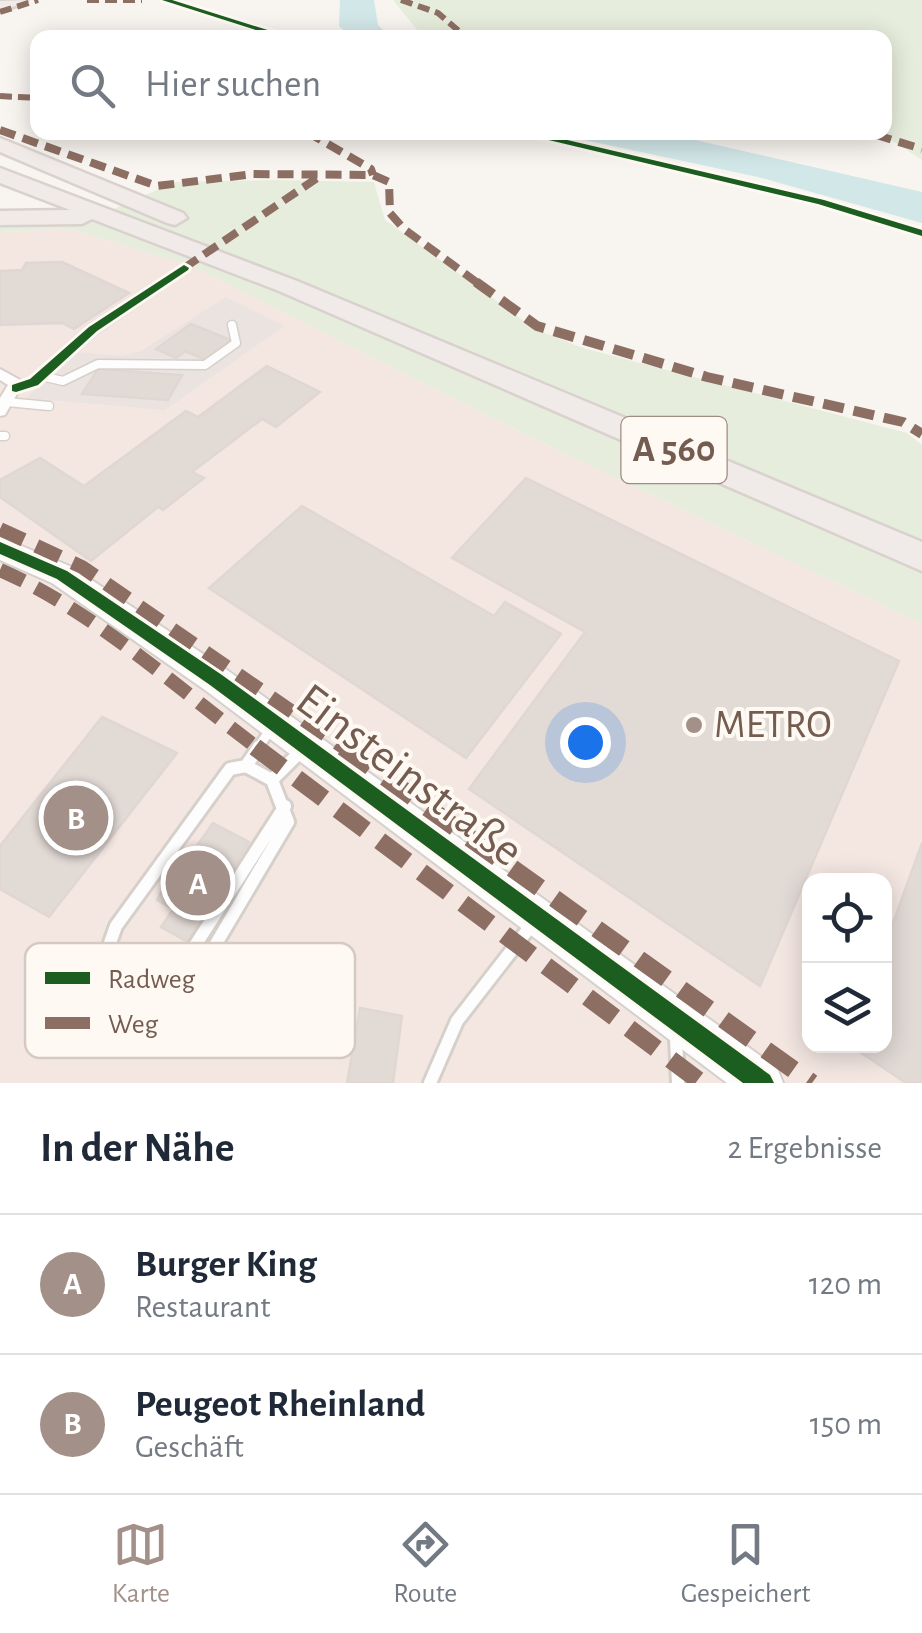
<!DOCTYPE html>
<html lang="de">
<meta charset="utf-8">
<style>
:root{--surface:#fff;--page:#f6f6f7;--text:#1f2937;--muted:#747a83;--line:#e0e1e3;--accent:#a39189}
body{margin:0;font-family:"Alegreya Sans",sans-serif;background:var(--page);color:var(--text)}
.controls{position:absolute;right:30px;bottom:30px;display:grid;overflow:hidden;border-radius:20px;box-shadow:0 5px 25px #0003}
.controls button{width:90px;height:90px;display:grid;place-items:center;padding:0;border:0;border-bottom:2px solid var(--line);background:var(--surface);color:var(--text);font:50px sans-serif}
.you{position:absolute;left:585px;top:742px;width:35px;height:35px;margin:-25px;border:8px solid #fff;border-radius:50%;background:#1a73e8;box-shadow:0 0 0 15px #1a73e833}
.badge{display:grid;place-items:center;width:65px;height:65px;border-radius:50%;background:var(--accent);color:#fff;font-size:32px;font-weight:700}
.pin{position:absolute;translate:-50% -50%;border:5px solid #fff;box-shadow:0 2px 10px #0006}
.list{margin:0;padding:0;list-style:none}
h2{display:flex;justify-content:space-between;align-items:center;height:130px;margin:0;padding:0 40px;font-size:42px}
h2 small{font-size:32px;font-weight:400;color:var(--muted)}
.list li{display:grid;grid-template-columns:65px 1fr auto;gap:30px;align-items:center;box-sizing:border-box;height:140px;padding:0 40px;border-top:2px solid var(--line)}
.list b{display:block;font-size:38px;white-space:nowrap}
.list p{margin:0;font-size:32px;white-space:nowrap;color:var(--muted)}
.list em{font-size:32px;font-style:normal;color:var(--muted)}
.icon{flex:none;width:55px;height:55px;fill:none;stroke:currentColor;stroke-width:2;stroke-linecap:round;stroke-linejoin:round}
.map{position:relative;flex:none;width:922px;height:1083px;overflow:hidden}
.search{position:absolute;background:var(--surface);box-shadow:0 5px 25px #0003;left:30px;right:30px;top:30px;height:110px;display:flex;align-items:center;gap:25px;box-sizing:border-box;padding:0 35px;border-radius:20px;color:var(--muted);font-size:38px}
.sheet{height:410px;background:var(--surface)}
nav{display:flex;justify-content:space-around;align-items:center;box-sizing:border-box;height:140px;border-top:2px solid var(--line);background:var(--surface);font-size:28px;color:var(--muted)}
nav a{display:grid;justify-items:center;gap:5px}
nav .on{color:var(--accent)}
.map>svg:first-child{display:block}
</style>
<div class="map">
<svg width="922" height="1083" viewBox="0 0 922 1083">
<rect width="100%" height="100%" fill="#f8f4f0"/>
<!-- commercial -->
<path fill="#f4e7e2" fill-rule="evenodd" d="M71,229l123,38 328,166 400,191v459h-922v-851zM810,881h74v165h-74z"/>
<!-- industrial -->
<path fill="#eae3df" d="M226,297l58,29 -119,84 -139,-12 51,-46 46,4 18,-5z"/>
<!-- green -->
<path fill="#e7eddc" d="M393,0h529v160l-42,-27 4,-1v-94l-461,-1z
M276,180l98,2 11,38 150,109 48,19 324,85 15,12v179l-400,-191 -328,-166 -123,-38 -71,3v-11h87l88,-39z"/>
<!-- water -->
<path fill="#d2e7e8" d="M340,0h34l4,25 12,12h-40l-11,-11z
M552,133h113l257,59v31l-164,-46z"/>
<!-- building -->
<path fill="#e2dad5" stroke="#e0d7d3" stroke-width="2.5" d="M62,262l67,31 -55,36 -12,-6 -62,2v-54l22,-1 4,-7z
M191,324l40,16 -25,20 -21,-9 -9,7 -20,-9z
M267,366l53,26 -44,35 -14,-8 -70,53 12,6 -41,32 -5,-3 -67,54 -91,-64v-17l40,-22 44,28 102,-75 12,6z
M98,369l84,6 -14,25 -86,-6z
M526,478l373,183 -139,325 -291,-197 116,-157 -133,-74z
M302,506l192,110 11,-14 56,32 -95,124 -257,-170z
M102,717l75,36 -128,164 -49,-28v-43z
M213,823l36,19 -61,100 -27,-15 12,-18 -16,-9 25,-48 5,2 9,-7z
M922,843v240h-16l-55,-37h33v-98z
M360,1008l42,8 -9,67h-46z"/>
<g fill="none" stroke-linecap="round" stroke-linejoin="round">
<defs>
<path id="lane-far2" d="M41,376l22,5 35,-17 107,1 31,-22 -4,-18
M7,402l42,4
M0,436h5"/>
<path id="lane-far1" d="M257,749l14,-20"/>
<path id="lane" d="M259,747l-13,19 -16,3 -114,157 -6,17 7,25 32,16h34l24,-25 81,-137 -16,-42 28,-28
M246,766l26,14
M111,949l50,14 26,-5 98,-152
M676,1037l2,46
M430,1083l27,-62 76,-98"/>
<path id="street" d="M184,264l6,4 -2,3 -90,61 -59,53 -21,7 -13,23 -5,1v-18l8,-13 -8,-5v-11l22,12 7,-2 59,-53z"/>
<path id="secondary" d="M0,537l72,30 155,103 550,398 6,15h-56l-522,-393 -153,-107 -52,-23z"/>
<path id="highway" d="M27,0l-2,3 -25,8v-10z
M0,138l183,75 4,5 -12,7 -8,-2 -167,-71z
M0,168l297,113 625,261v29l-643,-280 -187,-72 -10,5 -82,1v-14l70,-1 -70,-27z"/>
</defs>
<!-- lane-far2 casing -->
<use href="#lane-far2" stroke="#d6d0cb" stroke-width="11"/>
<!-- lane-far1 casing -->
<use href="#lane-far1" stroke="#d6d0cb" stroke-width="14"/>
<!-- lane casing -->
<use href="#lane" stroke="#d6d0cb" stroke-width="18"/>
<!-- street casing -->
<use href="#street" stroke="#d6d0cb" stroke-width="4"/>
<!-- secondary casing -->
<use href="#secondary" stroke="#d6d0cb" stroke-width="4"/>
<!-- highway casing -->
<use href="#highway" stroke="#d9d1cd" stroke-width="5"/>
<!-- lane-far2 -->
<use href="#lane-far2" stroke="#fefdfd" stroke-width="8"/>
<!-- lane-far1 -->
<use href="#lane-far1" stroke="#fefdfd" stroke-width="9"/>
<!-- lane -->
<use href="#lane" stroke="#fefdfd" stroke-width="12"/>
<!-- street -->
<use href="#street" fill="#fefdfd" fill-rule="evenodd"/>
<!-- secondary -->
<use href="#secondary" fill="#fefdfd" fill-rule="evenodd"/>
<!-- highway -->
<use href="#highway" fill="#f0eae8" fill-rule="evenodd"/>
<!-- quiet-far4 -->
<path stroke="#8d6e63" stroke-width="6" stroke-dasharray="12 6" stroke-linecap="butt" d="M87,0h55
M401,0l37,13 29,25
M0,12l38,-12
M0,96l38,2"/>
<!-- quiet-far3 -->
<path stroke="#8d6e63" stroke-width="8" stroke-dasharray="16 8" stroke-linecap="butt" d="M0,130l157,56 96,-12 120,1 16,7 1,31 14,16 75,55
M307,132l64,37 2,6
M756,132l114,1 52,16
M184,268l139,-94"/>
<!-- quiet-far2 -->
<path stroke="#8d6e63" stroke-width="10" stroke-dasharray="21 10" stroke-linecap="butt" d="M476,282l61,44 170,51 196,45 19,12"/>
<!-- quiet-far1 -->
<path stroke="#8d6e63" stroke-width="14" stroke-dasharray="26 14" stroke-linecap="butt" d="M0,529l82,38 264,182
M0,570c94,41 177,118 259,179"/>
<!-- quiet -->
<path stroke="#8d6e63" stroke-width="18" stroke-dasharray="34 18" stroke-linecap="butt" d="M255,747l447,336
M343,747l469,336"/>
<defs>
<path id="cycleway" d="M162,0h10l121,38h-12z
M515,132h18l291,68 98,30v6l-104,-32z
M184,265l5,3 -1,2 -91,61 -59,54 -22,7 -4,-1v-6l18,-6 59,-52z
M0,542l67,29 155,104 548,400 4,8h-31l-533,-398 -153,-106 -57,-25z"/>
</defs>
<!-- cycleway casing -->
<use href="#cycleway" stroke="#fef9f3" stroke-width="6"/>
<!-- cycleway -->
<use href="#cycleway" fill="#1b5e20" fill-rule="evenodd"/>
</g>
<!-- markers -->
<circle fill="#a39189" stroke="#fef9f3" stroke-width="4" cx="694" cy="725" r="10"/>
<g text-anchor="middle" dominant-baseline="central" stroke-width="8" stroke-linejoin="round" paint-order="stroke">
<!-- shield labels -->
<rect fill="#fef9f3" stroke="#9e8b82" stroke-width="2.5" x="621.5" y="417" width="105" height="66" rx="8"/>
<g font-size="38" font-weight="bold" fill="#755c51">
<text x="674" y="450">A 560</text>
</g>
<!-- poi labels -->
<g font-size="40" fill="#755c51" stroke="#fef9f3" text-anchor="start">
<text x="714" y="725">METRO</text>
</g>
<!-- near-street labels -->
<g font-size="48" fill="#755c51" stroke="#fef9f3">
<text transform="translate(409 776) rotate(37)">Einsteinstraße</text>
</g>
</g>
<!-- legend -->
<rect x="25" y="943" width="330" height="115" rx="15" fill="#fef9f3" stroke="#d5cac2" stroke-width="2.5"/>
<rect x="45" y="972" width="45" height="12" fill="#1b5e20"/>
<rect x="45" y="1017" width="45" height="12" fill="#8d6e63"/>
<g font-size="28" fill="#755c51">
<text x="108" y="988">Radweg</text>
<text x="108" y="1033">Weg</text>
</g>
</svg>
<div class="controls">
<button><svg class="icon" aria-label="locate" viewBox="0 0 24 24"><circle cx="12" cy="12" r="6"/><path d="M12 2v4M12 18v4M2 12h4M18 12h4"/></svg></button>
<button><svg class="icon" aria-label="layers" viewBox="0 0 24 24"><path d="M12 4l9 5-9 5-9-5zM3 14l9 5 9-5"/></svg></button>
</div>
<div class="you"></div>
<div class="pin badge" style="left:198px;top:883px">A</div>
<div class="pin badge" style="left:76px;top:818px">B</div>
<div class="search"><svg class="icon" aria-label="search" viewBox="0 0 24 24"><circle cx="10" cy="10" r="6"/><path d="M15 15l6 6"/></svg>Hier suchen</div>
</div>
<section class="sheet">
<h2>In der Nähe<small>2 Ergebnisse</small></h2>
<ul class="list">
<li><span class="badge">A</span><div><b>Burger King</b><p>Restaurant</p></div><em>120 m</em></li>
<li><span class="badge">B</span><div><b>Peugeot Rheinland</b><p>Geschäft</p></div><em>150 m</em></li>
</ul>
</section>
<nav>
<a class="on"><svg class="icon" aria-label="map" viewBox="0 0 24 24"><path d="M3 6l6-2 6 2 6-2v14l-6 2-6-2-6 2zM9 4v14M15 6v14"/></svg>Karte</a>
<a><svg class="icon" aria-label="directions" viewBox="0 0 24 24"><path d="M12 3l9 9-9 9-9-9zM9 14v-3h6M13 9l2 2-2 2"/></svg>Route</a>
<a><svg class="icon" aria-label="saved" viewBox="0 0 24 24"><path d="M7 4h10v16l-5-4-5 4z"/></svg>Gespeichert</a>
</nav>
